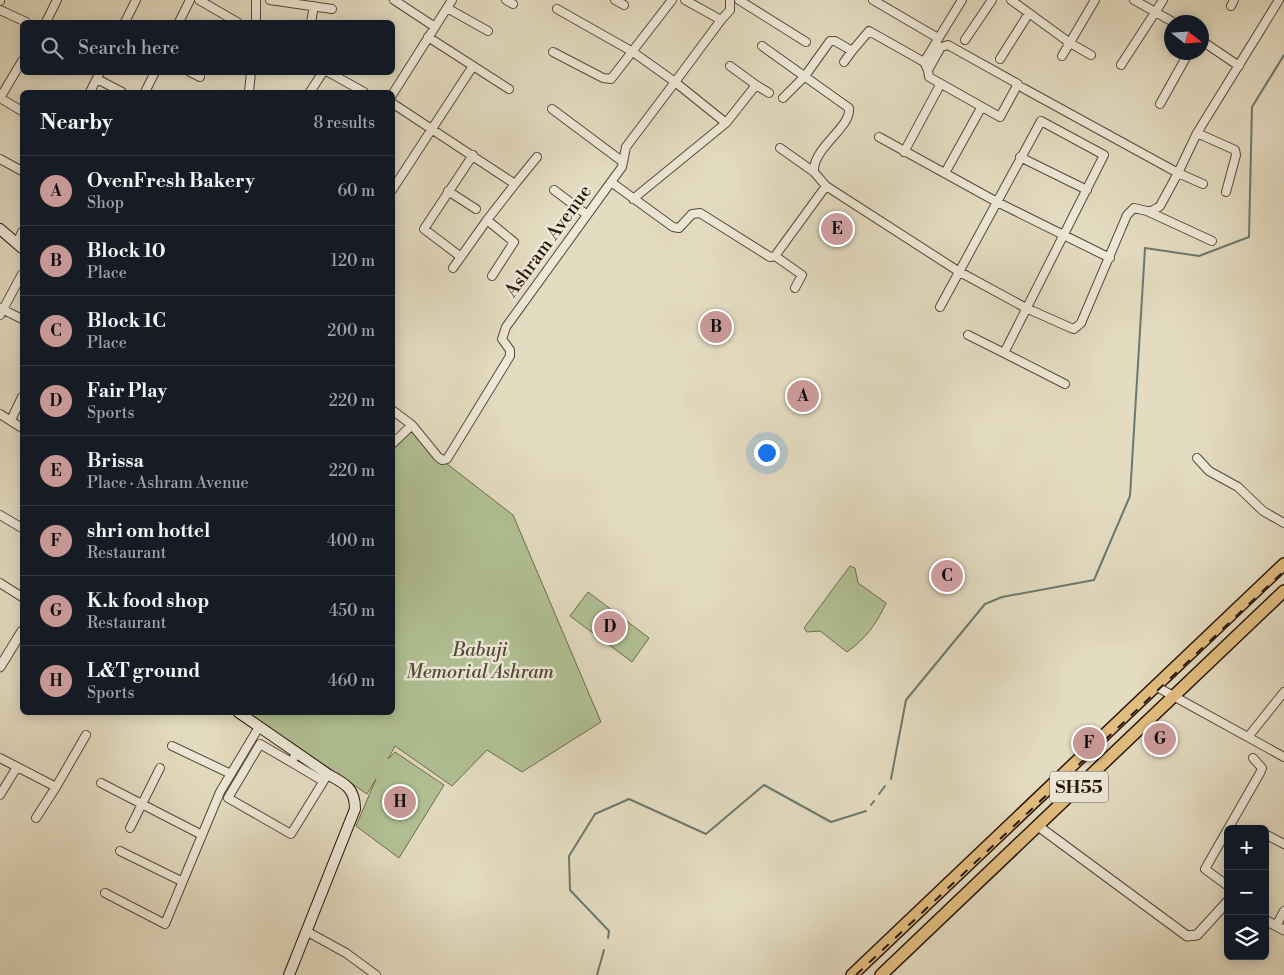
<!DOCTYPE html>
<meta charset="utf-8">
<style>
:root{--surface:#171b24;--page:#20242c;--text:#f1f3f6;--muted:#9ea1a6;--line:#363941;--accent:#c59692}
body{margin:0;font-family:"Libre Bodoni",serif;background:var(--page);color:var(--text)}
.controls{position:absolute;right:15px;bottom:15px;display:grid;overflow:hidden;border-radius:8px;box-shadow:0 2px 12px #0003}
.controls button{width:45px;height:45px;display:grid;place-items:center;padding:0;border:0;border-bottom:1px solid var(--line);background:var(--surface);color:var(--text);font:25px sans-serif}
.compass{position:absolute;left:1164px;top:15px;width:45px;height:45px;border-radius:50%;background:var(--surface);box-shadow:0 2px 12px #0003;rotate:107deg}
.you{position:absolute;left:766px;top:452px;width:18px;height:18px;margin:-12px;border:4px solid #fff;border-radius:50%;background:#1a73e8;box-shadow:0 0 0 8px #1a73e833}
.badge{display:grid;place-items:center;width:32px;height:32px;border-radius:50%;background:var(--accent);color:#111;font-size:16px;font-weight:700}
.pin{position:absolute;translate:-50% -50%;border:2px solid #fff;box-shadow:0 1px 5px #0006}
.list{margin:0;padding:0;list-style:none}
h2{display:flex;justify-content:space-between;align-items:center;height:65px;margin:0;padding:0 20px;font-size:21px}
h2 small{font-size:16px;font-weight:400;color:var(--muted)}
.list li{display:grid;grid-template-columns:32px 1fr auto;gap:15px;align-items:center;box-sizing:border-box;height:70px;padding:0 20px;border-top:1px solid var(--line)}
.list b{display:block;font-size:19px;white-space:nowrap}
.list p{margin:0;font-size:16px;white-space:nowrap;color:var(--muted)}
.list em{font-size:16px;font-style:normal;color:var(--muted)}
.icon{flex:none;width:28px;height:28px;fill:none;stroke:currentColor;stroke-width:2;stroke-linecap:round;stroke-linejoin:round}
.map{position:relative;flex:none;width:1284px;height:975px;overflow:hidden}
.search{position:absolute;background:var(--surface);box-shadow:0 2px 12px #0003;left:20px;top:20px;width:375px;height:55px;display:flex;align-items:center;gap:12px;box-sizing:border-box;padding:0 18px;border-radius:8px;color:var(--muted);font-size:19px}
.panel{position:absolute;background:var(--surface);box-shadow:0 2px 12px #0003;left:20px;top:90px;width:375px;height:625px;border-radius:8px}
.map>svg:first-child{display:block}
</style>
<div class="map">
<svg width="1284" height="975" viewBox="0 0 1284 975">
<rect width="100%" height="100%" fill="#e4dcc1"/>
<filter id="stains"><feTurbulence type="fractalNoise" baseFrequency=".004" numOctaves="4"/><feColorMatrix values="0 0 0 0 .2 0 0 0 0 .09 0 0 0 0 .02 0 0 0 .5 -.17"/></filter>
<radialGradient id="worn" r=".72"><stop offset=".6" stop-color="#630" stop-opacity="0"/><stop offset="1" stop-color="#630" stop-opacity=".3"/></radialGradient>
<!-- green -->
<path fill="#b1c194" stroke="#6e6b50" d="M412,425l30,35 71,55 88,207 -79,50 -35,-22 -35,36 -57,-40 -7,13 7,-7 49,33 -45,73 -43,-32 20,-47 -9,15 -119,-81 144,-1 1,-272z
M850,566l5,2 3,15 28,20c-10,22 -20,35 -39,49l-27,-21 -13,1 -3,-4z
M588,592l61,46 -17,24 -62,-46z"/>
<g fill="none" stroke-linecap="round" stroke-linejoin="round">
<!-- stream -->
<path stroke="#6b796f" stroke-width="2" d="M891,779l15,-79 79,-96 17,-7 92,-17 36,-84 15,-248 54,8 50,-19 3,-130 32,-52
M879,794l6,-8
M871,805l3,-4
M608,938l1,-7 -39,-41 -1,-34 26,-42 34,-15 77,35 58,-49 67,37 35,-11
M597,975l7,-25"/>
<defs>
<path id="minor" d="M199,0l38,22
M270,0l62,9
M394,0l41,27
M506,0l7,4
M615,0l9,5
M739,0l67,42
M873,0l65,38
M1011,0l59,43 21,12
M1134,0l39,22
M0,1v-1
M1231,6l3,-6
M447,8l41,23
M557,9l76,43 42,30 -49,65 -4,20 -11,15
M0,10l26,12
M721,20l9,-10v-10
M46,22l11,-22
M125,22l11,-22
M179,22l11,-22
M256,22v-22
M311,22l3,-16
M428,37l81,52
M965,40l27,-40
M1202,41l37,25
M762,46l87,62c3,19 -37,40 -35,64l12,14 132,85 68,37 45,20 3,1 7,-6 46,-108 7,-7 13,3 65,30
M553,52l50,26 8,1 61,-79
M1062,56l33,-56
M1000,59l29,-46
M844,62l8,-11
M924,62l38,-62
M1121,65l42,-65
M190,72l10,5
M328,72l36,20
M97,79l25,13
M756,85l13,8
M1023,88l155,85 25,11
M90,92l10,-20
M145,92l10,-20
M249,92l2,-20
M310,92l13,-20
M392,95l60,-95
M0,98l22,-37
M0,98l22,13
M783,98l22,-22 25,-35h5l17,10 17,-20 55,31 4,8 13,-23 7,-2 70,39 -18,33 -71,-40 -1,-7
M392,103l123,81 22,-27
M1160,104l29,-52
M552,109l71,53
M726,123l30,-38 -26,-19
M1197,133l38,17 1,5 -10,37
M879,137l118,65 44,-81 63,34 -100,198 61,31
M780,148l34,24
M904,152l36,-67
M1020,157l67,33
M0,159l22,12
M945,173l36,-65
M392,190l81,-124
M554,190l32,24
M448,191l28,18
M633,199l93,-76 -51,-41 46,-62 -36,-20
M1147,211h5l8,-5 18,-33 19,-40 82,-133
M17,243l5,-11
M775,256l27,19 -7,13
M461,257l-37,-28 49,-74
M453,268l34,-48
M492,276l22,-34 -27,-22 28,-36
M940,307l57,-105 113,56
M0,308l22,11
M0,315l22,-41
M968,335l36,18
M392,410l20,15 26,32 4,3 5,-1 63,-103v-6l-8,-11 4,-12 105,-145 62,45 6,1 13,-14 8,-1 70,44 5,-1 51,-70
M0,414l22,14
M11,420l11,-23
M392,444l20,-19
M1197,458l12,13 29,16 25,24 21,12
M0,515l22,13
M0,583l22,14
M1157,687l127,70
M1248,737l36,-45
M172,746l59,28
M297,753l-6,9 -31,-18 -32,54 63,36 37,-60
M0,758l56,29 30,-52
M291,762l32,19
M101,783l101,52
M0,795l17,-28
M36,818l20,-31
M130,828l30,-60
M1265,834l19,10
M120,851l61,30
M1228,886l-23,-17 55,-96 2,-5 -9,-10
M105,893l60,31 55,-132 39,-65
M1276,926l8,-15
M306,931l40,22 30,22"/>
<path id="tertiary" d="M0,667l22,-36
M1038,826l149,110 10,-1 31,-34
M1265,920l19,10"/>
<path id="secondary" d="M0,229l22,19
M238,712l91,63c17,9 26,14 26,34l-66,166"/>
<path id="primary" d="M852,975l432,-411
M881,975l403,-384"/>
</defs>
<!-- minor casing -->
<use href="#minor" stroke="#594739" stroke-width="10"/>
<!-- tertiary casing -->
<use href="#tertiary" stroke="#594739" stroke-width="11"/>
<!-- secondary casing -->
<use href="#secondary" stroke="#2b150c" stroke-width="12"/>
<!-- primary casing -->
<use href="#primary" stroke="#2b150c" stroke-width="14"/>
<!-- minor -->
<use href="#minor" stroke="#ede8d7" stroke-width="8"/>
<!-- tertiary -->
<use href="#tertiary" stroke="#ede8d7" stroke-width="9"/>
<!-- secondary -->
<use href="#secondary" stroke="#ede8d7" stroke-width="10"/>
<!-- primary -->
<use href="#primary" stroke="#e2be80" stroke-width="11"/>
<!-- rail -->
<path stroke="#2b150c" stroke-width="2" stroke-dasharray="9 9" stroke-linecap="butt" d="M856,975l428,-404"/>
</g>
<g text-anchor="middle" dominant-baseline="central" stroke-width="5" stroke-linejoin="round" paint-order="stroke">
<!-- shield labels -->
<rect fill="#ede8d7" stroke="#655449" stroke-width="1" x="1050" y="771.5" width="58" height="31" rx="4"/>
<g font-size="18" font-weight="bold" fill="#2b150c">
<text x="1079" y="787">SH55</text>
</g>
<!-- street labels -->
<g font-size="19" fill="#2b150c" stroke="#ede8d7">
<text transform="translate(548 241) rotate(-54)">Ashram Avenue</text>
</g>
<!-- park labels -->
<g font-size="19" font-style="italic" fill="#534935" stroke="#ede8d7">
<text x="480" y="650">Babuji<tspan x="480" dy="22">Memorial Ashram</tspan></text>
</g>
</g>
<rect width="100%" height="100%" filter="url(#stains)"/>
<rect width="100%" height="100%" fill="url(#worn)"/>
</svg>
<div class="controls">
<button>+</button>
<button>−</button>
<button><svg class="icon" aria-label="layers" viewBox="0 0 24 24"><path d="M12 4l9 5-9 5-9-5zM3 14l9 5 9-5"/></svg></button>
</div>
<svg class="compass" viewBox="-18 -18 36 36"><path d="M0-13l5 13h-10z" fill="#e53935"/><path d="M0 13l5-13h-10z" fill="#9ea1a6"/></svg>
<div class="you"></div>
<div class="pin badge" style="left:803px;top:396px">A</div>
<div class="pin badge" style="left:716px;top:327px">B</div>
<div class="pin badge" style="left:947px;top:576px">C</div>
<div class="pin badge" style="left:610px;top:627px">D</div>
<div class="pin badge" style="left:837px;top:229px">E</div>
<div class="pin badge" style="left:1089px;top:743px">F</div>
<div class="pin badge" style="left:1160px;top:739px">G</div>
<div class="pin badge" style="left:400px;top:802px">H</div>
<div class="search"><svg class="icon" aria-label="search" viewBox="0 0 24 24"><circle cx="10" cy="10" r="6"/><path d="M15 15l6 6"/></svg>Search here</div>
<section class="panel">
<h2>Nearby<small>8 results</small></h2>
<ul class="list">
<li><span class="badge">A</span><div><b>OvenFresh Bakery</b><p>Shop</p></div><em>60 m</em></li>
<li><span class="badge">B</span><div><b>Block 10</b><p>Place</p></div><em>120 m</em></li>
<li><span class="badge">C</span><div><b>Block 1C</b><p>Place</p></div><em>200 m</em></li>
<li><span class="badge">D</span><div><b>Fair Play</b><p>Sports</p></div><em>220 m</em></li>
<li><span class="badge">E</span><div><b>Brissa</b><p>Place · Ashram Avenue</p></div><em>220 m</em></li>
<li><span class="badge">F</span><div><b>shri om hottel</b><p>Restaurant</p></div><em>400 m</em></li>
<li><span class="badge">G</span><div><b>K.k food shop</b><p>Restaurant</p></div><em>450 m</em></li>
<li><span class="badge">H</span><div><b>L&amp;T ground</b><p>Sports</p></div><em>460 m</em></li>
</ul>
</section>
</div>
